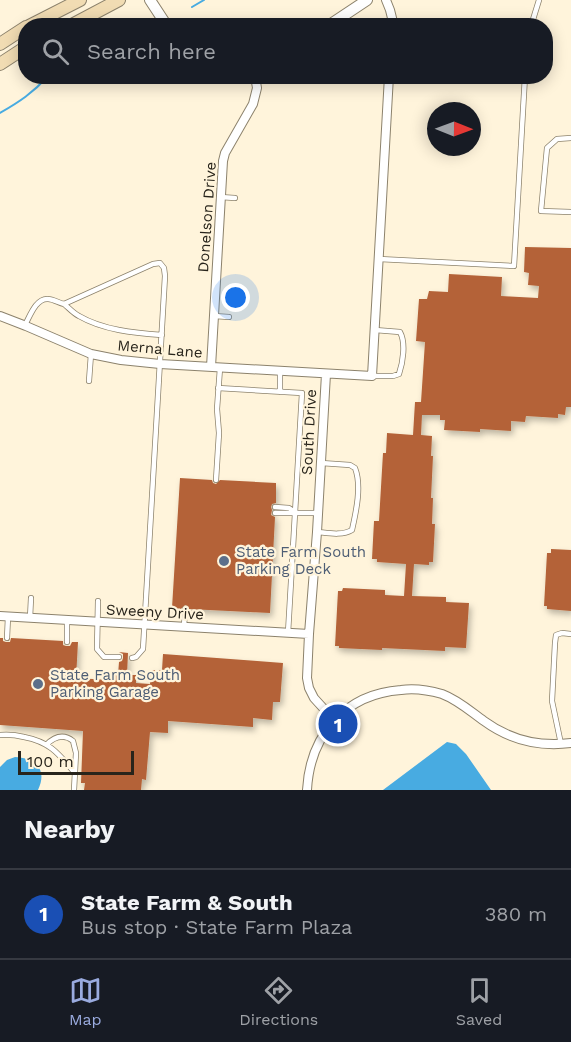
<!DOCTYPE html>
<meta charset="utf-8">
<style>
:root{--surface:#171b24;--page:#242831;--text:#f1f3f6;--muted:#9ea1a6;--line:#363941;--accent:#9aabdf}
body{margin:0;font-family:"Work Sans",sans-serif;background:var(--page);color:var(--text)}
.compass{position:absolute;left:427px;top:102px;width:54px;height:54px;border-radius:50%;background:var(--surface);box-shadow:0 3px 15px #0003;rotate:91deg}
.scale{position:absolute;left:18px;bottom:15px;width:116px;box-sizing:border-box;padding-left:6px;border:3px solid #28241b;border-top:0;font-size:16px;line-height:21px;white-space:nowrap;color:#28241b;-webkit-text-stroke:4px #fff4db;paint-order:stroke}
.you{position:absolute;left:236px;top:298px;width:21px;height:21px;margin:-15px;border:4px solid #fff;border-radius:50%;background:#1a73e8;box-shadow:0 0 0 9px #1a73e833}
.badge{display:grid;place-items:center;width:39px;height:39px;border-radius:50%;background:var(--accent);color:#fff;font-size:20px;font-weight:700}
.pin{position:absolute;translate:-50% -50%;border:3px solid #fff;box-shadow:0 2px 6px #0006}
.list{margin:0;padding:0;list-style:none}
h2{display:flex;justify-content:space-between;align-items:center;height:78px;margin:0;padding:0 24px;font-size:26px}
h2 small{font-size:20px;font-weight:400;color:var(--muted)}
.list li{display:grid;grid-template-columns:39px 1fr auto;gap:18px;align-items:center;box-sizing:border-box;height:90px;padding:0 24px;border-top:2px solid var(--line)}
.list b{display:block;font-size:22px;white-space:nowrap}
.list p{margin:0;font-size:20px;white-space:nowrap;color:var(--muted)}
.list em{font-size:20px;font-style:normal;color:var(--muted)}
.icon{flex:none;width:33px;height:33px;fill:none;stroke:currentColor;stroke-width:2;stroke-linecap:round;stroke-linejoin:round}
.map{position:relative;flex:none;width:571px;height:790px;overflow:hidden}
.search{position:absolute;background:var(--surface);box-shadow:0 3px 15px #0003;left:18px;right:18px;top:18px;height:66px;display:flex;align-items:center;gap:15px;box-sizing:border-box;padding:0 21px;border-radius:24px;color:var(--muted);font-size:22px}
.sheet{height:168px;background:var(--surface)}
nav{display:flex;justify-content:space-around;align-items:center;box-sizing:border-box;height:84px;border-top:2px solid var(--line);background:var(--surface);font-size:16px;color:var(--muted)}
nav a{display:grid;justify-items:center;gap:3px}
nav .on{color:var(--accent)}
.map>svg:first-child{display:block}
</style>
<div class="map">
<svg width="571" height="790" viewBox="0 0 571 790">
<defs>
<filter id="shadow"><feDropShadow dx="2.5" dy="4" stdDeviation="3" flood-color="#0004"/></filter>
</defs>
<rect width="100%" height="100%" fill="#fff4db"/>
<!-- water -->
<path fill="#48abe1" d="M447,742l9,2 10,10 25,36h-108z
M15,757c20,1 33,12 23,33h-38v-23l7,-7z"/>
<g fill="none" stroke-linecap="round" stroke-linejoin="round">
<!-- stream -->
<path stroke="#48abe1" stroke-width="2" d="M192,7l12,-7
M0,113c19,-11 33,-20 48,-37"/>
</g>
<!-- building -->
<path fill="#b46237" filter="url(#shadow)" d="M525,247l46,1v159h-5l-1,8 -7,-1v4l-32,-2 -1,6 -14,-1v10l-31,-2v3l-36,-2 1,-10h-5v-5h-18l-1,20 11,1 -1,20h2l-2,42h2l-1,26h3l-2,38h-4v3l-15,-1 -2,32 34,1v5l23,1 -3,45 -21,-1v4l-63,-3v2l-43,-2v-2h-4l3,-55h4l1,-3 42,2v5l19,1 2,-32 -29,-2v-3h-5l2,-38h5l4,-68h3l1,-20 26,2 2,-33h6l4,-60 -9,-1 3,-42h8l2,-8 19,1 1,-18 53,3 -1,19 37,2 1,-12 -11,-1 1,-12 -5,-1z
M180,478l32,2 1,3 3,1 4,-4 56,3v20l-4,1 -1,3 1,3 -1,5 4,2 -5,96 -81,-4 -1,-3 -3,-1 -4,4 -9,-1z
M551,549l20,1v61l-24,-2v-3h-3l3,-53h4z
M0,638h3v3l3,1h4l1,-4 52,3v4l3,1h4l2,-4h6l-2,36 33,2v-6l9,1 1,-13 3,-1 1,-3v-4l-4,-2 9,1 -1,22h9v8l14,1 1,-14h11l1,-16 120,9 -3,39h-7l-1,18 -19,-2v9l-85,-6v12l-18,-1 -4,48 -4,-1 -1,11h-57l1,-7h-4l2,-52 -83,-6z"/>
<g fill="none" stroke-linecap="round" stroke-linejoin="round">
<defs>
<path id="service" d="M531,26l8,-26
M571,138l-14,1 -10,9 -6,63 30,1
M220,197l15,1
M379,259l135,7 11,-190
M64,304c5,4 9,9 15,12 24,14 55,17 83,19
M214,316l15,1
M25,325c5,-9 11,-27 23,-26 5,0 11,4 16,5l89,-40 7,-1 4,5 1,8 -22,373 -7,8 -4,1
M372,376h21l6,-2c4,-12 7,-31 1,-42l-25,-2
M89,381l2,-27
M218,388l84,5 -14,240
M280,392v-21
M216,480l3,-47 -2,-24 3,-41
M275,507l14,1 6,4
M275,513h43
M317,532c11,1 25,4 35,-2 4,-18 10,-44 3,-62l-5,-3 -29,-2
M98,601l-1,48 7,8h15
M30,618l1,-20
M184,627l1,-18
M7,638l1,-21
M67,642v-22
M0,735c9,-1 16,0 24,2 26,5 34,16 51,36
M561,744l-9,-43 3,-58 1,-8 6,-2 9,1
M46,745c8,-8 17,-12 27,-4l3,12 -2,37"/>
<path id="minor" d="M386,0l4,10 4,16
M0,316l26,10 65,28 30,6 39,4 212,12 17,-300
M211,367l12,-206 2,-8 28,-49 4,-16 -2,-12
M326,374l-9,158 -8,102 -2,44 2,10 5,10 20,22
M0,616l309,18
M307,790c3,-55 38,-96 94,-100 14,-2 27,0 41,4 16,6 28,17 42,27 26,19 56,26 87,22"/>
<path id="tertiary" d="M150,0l17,26
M328,26l39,-26"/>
<path id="secondary" d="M29,26l51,-26
M70,26l49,-26
M0,44l26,-17
M0,64l26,-17"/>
</defs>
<!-- service casing -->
<use href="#service" stroke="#8c826c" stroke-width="6"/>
<!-- minor casing -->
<use href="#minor" stroke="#8c826c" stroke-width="10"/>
<!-- tertiary casing -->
<use href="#tertiary" stroke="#8c826c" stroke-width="12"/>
<!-- secondary casing -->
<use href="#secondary" stroke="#8c826c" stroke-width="14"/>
<!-- service -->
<use href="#service" stroke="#fff" stroke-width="4.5"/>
<!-- minor -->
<use href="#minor" stroke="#fff" stroke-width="8"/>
<!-- tertiary -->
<use href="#tertiary" stroke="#fff" stroke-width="10"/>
<!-- secondary -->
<use href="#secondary" stroke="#f1dcb3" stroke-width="12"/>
</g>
<!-- markers -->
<g fill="#5c6f8a" stroke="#fff4db" stroke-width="2">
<circle cx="224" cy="561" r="6"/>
<circle cx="38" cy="684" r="6"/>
</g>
<g text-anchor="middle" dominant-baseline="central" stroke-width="4.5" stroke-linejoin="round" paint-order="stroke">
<!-- street labels -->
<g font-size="15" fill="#28241b" stroke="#fff4db">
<text transform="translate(207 217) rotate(-86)">Donelson Drive</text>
<text transform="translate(160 349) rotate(5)">Merna Lane</text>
<text transform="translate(309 432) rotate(-87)">South Drive</text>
<text transform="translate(155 612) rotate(3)">Sweeny Drive</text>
</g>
<!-- service labels -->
<g font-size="15" fill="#4e5e75" stroke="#fff4db" text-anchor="start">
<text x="236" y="552">State Farm South<tspan x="236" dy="17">Parking Deck</tspan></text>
<text x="50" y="675">State Farm South<tspan x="50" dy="17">Parking Garage</tspan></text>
</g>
</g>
</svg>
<svg class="compass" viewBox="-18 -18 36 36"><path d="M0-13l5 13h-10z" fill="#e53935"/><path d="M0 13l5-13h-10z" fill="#9ea1a6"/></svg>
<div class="scale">100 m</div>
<div class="you"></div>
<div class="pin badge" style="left:338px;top:724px;background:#1a4fb4">1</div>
<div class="search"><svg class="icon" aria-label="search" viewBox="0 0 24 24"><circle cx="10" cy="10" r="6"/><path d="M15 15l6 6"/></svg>Search here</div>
</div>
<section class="sheet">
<h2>Nearby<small></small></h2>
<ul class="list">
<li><span class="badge" style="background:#1a4fb4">1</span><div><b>State Farm &amp; South</b><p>Bus stop · State Farm Plaza</p></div><em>380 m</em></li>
</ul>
</section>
<nav>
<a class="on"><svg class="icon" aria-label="map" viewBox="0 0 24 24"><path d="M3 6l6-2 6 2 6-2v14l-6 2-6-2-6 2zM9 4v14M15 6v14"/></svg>Map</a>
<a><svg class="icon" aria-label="directions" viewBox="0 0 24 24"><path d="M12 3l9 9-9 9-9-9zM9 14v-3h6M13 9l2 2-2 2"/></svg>Directions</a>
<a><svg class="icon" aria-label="saved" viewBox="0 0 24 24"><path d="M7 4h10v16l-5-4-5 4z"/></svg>Saved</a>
</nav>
